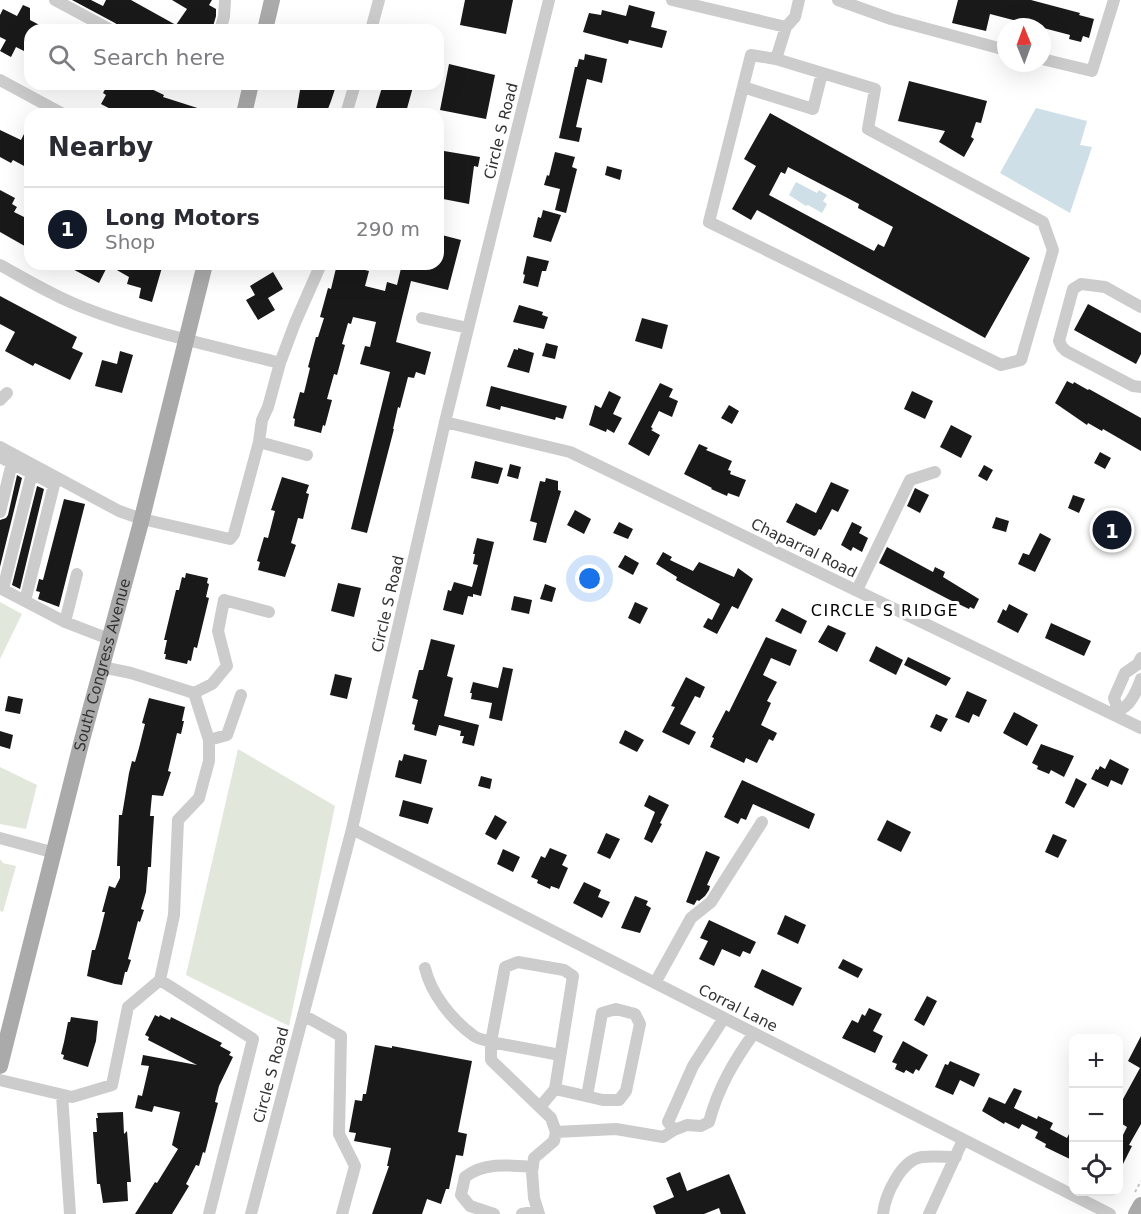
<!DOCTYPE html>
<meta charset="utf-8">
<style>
:root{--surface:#fff;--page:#f7f7f7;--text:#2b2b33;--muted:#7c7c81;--line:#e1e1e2;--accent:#111827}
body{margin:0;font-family:"DejaVu Sans",sans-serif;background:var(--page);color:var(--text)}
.controls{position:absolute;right:18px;bottom:18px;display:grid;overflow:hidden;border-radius:12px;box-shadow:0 6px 24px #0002}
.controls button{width:54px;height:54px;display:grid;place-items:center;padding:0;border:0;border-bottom:2px solid var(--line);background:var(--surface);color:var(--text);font:30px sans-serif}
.compass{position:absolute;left:997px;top:18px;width:54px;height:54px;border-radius:50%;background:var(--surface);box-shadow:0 6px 24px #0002;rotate:359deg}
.you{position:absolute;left:590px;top:579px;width:21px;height:21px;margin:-15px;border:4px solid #fff;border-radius:50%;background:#1a73e8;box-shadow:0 0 0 9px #1a73e833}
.badge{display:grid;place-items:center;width:39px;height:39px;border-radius:50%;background:var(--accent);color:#fff;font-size:20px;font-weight:700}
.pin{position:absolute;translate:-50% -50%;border:3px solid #fff;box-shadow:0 2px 6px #0006}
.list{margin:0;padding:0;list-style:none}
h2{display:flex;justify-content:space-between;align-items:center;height:78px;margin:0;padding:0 24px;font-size:26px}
h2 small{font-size:20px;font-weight:400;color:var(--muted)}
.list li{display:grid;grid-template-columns:39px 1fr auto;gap:18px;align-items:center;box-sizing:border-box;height:84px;padding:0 24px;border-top:2px solid var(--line)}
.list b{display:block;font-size:22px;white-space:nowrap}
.list p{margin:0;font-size:20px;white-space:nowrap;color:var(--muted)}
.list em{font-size:20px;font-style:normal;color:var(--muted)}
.icon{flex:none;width:33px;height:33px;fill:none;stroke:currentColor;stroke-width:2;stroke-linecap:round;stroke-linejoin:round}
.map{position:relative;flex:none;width:1141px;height:1214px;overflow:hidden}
.search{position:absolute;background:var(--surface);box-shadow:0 6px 24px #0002;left:24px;top:24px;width:420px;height:66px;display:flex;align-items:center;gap:15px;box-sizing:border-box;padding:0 21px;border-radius:18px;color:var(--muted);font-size:22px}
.panel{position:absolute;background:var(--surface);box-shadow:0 6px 24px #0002;left:24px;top:108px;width:420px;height:162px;border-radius:18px}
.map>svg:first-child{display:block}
</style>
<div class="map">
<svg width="1141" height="1214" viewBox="0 0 1141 1214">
<rect width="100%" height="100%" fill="#fff"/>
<!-- green -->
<path fill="#e2e7dc" d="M0,602l22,12 -22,45z
M238,749l97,57 -46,220 -103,-51z
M0,767l37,18 -11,44 -26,-5z
M0,859l3,4 13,3 -13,46 -3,-1z"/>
<!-- water -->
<path fill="#cedfe7" d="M1036,108l51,13 -7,24 12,2 -22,66 -70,-40z
M796,182l21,11 2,-3 8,5 -4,6 4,3 -5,9 -14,-8 -2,1 -17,-11z"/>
<!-- building -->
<path fill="#191919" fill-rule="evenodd" d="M72,0h19l12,6 3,-6h25l45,25 11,-16 -15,-9h40l-3,5 7,4v7l-4,14h-88l-9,-7z
M465,0h48l-7,34 -46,-9z
M958,0h73l49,13 -1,2 15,4 -5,19 -6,-2 -2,6 -12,-3 1,-4 -80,-21 -4,17 -34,-8z
M23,5l7,3v12l19,10h-19v24l-14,-7 -5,10 -11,-6 6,-11 -6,-3v-22l3,-6 14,7z
M629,5l26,7 -4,15 16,4 -5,17 -33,-8 -1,4 -45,-12 6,-19 12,2 1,-5 24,6z
M585,54l22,5 -5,24 -15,-4 -11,48 6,1 -3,14 -20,-4 16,-71h2l2,-8 5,1z
M449,64l46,11 -9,44 -46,-9z
M909,81l78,20 -6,22 -5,-1 -5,15 3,2 -10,18 -25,-15 6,-11 -47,-10z
M108,84h33l23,11 -1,2 47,15v2h-45l-9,-2 -1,2h-6l-9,-4 -2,4h-18l-19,-10 5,-9 -3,-2z
M301,84h33l-1,4 2,1 -4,12 -5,13h-30z
M383,84h20l10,3 -7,25 -3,-1v3h-29z
M770,113l260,145 -45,80 -228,-128 -6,10 -19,-11 24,-43 -12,-7zM788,167l71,37 -1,4 35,19 -9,20 -6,-3 -4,7 -105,-56 12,-23 4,2z
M30,122v37l-4,8 -13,-7 -2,3 -11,-6v-27l21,10z
M438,150l42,7 -2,10 -4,-1 -5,38 -31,-6z
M555,152l20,5 -3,10 5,2 -11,44 -11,-3 5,-21 -16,-4 3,-10 2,1z
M607,166l15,4 -2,10 -15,-5z
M0,190l15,8 -3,6 5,3 -3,5 16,8v29l-30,-17z
M543,210l18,5 -10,27 -18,-5 5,-20 3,1z
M438,234l23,6 -13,50 -37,-9 -15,61 35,10 -6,23 -9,-3 -2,6 -6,-1 -8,31 -2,-1 -5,22h1l-27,104 -16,-4 39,-157 -30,-8 5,-18 5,1 6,-25 -23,-5 -2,7 -3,-1 -6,21 3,1 -8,30 -3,-1 -7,25 5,1 -7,26 -2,-1 -2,8 -27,-7 1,-7 -2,-1 7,-26 4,1 6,-25 -2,-1 8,-30h2l6,-19 -4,-1 8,-29 3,1 6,-25h29l-1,6 4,1 -4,15 20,5 2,-9 10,3 5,-21h36z
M527,256l22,5 -3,10h-4l-4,16 -15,-4 2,-8 -2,-1z
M63,264h100l-11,38 -13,-4 2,-10 -14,-4 2,-7 -21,-12 -9,18z
M273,272l10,17 -15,9 7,12 -17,10 -12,-20 9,-5 -5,-9z
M0,296l77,41 -5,11 11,5 -13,27 -35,-17 -2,3 -28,-15 10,-19 -15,-8z
M1088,304l53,29v21l-5,10 -62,-34z
M519,305l24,7 -1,3 6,2 -4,12 -31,-7z
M642,318l26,7 -6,24 -27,-8z
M546,343l12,3 -3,13 -13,-3z
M518,348l16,5 -5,20 -22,-6 7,-18 4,1z
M120,351l13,4 -11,38 -27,-7 7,-26 15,4z
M1067,381l6,3 1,-2 14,8 1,-1 52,29v33l-38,-22 -1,2 -14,-8 -1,2 -32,-22z
M660,383l13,6 -4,8 9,4 -6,16 -13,-6 -8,16 2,2 -2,1 9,5 -11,21 -21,-12z
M491,386l76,20 -4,13 -7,-2 -1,3 -54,-14 -1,4 -14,-4z
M609,391l12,6 -8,17 9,4 -8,15 -7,-4 -1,3 -17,-7 6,-20 6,3z
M912,391l21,10 -8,18 -21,-10z
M729,405l10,6 -7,13 -11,-6z
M951,425l21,11 -11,22 -21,-11z
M699,444l9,4 -2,2 26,11 -4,9 3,1 -1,3 16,6 -7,17 -11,-4 -1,3 -16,-7 1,-1 -28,-14z
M1100,452l11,6 -6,11 -11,-6z
M475,461l28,7 -5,16 -27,-6z
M510,464l11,3 -3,12 -11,-3z
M984,465l9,5 -6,11 -9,-5z
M17,475l5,3 -22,89v-47l6,-2 2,-3z
M282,477l27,8 -3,8 3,1 -6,25 -5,-1 -7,25 5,2 -11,32 -27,-7 2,-8 -3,-1 7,-24 4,1 7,-27 -4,-1z
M546,478l12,3v9l3,1 -15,52 -13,-3 4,-17 -7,-2 10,-40 5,1z
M831,482l18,8 -11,22 -6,-3 -11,21 -2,-1 -3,6 -2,1 -28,-14 10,-19 20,10z
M37,486l7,3 -24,100 -8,-4z
M915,488l14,7 -9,18 -13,-7z
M1073,495l12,4 -6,14 -11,-5z
M64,499l21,5 -26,103 -21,-8 2,-7 -4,-1 3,-12 4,1z
M575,510l16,9 -7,15 -17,-9z
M996,517l13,4 -3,11 -14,-4z
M619,522l14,7 -5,10 -15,-6z
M852,522l10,5 -3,6 9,5 -6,14 -9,-5 -2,4 -10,-6z
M1040,533l11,6 -16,33 -17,-8 5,-11 6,2z
M477,538l17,4 -13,54 -8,-2v3l-5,-1 -5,19 -20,-5 5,-20 3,1 3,-9 18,5 6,-22 -5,-1 2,-10h-2z
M887,547l46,25 2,-5 10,5 -2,5 36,22 -5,10 -4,-2 -1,2 -21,-10 -69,-36z
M663,552l9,5 -2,3 23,11 6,-9 35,15 4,-9 15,11 -15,30 -6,-3 -15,28 -14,-7 5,-9 4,2 8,-16 -44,-24 1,-3 -21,-13z
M625,555l14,8 -6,12 -15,-8z
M186,573l22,5 -1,5 2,1 -3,13 3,1 -12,50 -3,-1 -3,14 -3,-1 -1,4 -22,-5 1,-5h-2l3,-14h-3l12,-50h3l3,-13 3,1z
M338,583l23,5 -7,29 -23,-6z
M545,584l11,4 -4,14 -12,-3z
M514,596l18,4 -3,14 -18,-4z
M635,602l13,6 -8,16 -12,-6z
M1009,604l19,10 -10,19 -21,-11 6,-13 3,2z
M782,608l25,13 -6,13 -26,-13z
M1051,623l40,18 -7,15 -39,-18z
M828,625l18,8 -9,19 -19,-10z
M766,637l31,13 -7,16 -19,-8 -8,17 14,7 -10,19 4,2 -10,22 16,8 -4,8 -4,-2 -12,24 -11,-5 -2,5 -34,-16 4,-9 -2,-1 14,-27 3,2z
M431,639l24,6 -8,31 6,2 -9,38 35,9 -5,21 -12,-3 2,-7h-4l1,-5 -22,-6 -3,11 -22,-6 1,-5 -3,-1 6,-24 -6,-2 7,-28h4z
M876,646l27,14 -7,15 -27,-14z
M908,657l43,21 -5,8 -42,-21z
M503,667l10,2 -11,52 -13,-3 3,-15 -21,-4 1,-6h-2l3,-11 25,6z
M335,674l17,4 -5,21 -17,-4z
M686,677l19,10 -5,11 -5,-2 -15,28 16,8 -7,13 -27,-13 13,-25 -4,-1z
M967,691l20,9 -8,17 -6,-3 -4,9 -14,-6z
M8,696l15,3 -3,15 -15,-3z
M149,698l36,9 -3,14h2l-3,13 -4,-1 -9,38 3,1 -8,24 -11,-1 -2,21h4l-2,31 -1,20h-3l-2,25 -5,17 3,1 -4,12 -2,-1 -10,38 3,1 -4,12h-2l-3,13 -7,-1 -28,-8 5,-26h3l4,-14 6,-24h-3l7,-26 6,2 5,-10v-12h-3l2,-51h3l7,-42 3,-12 3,1 4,-14 6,-24 -3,-1z
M1014,712l24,13 -11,21 -24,-13z
M936,714l12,5 -7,13 -11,-5z
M625,730l19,10 -7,12 -18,-9z
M0,731l13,4 -3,14 -10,-3z
M1041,744l33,12 -10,21 -13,-7 -2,4 -12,-5 1,-3 -6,-3z
M404,754l23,6 -6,24 -26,-7 4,-17 3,1z
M1110,759l19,10 -7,16 -11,-5 -3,7 -17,-8 5,-10 2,1 2,-4 5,3z
M481,776l11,3 -2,10 -12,-3z
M1076,778l11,6 -13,24 -9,-5z
M742,780l73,34 -6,15 -56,-25 -7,16 -5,-2 -3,6 -14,-7z
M649,795l20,10 -9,18 2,1 -10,19 -8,-4 11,-27 -11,-6z
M403,800l30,8 -5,16 -29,-8z
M495,815l12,7 -11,18 -11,-6z
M887,820l24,12 -10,20 -24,-12z
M606,833l14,6 -10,20 -13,-6z
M1053,834l14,6 -9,18 -13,-6z
M550,848l17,7 -5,10 6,3 -9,21 -8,-3 -1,3 -13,-6 1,-3 -7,-3 10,-21 4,2z
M503,849l17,8 -7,15 -16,-8z
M706,851l14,6 -13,28 3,1 -1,4 -4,6 -6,5 -2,-1 -3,5 -8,-3z
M584,882l17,8 -3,7 12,5 -8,16 -29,-15z
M635,896l13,5 -2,4 5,3 -11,25 -19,-5z
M785,915l21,10 -8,19 -21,-10z
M709,920l47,22 -6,12 -7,-3 -3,6 -18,-8 -8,17 -15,-7 9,-18 -8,-3z
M843,959l20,10 -5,9 -20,-10z
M762,969l40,19 -9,18 -39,-19z
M927,996l10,5 -13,25 -10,-6z
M869,1008l13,6 -9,17 10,5 -8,17 -33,-15 10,-18 6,3 4,-9 3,2z
M155,1015l4,2 1,-2 10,5 1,-3 51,26 -2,3 11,6 -2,3 4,2 -14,29 -4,16 3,1 -13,50 -2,-1 -4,14 -3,-1 -10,19 3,2 -17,28h-37l20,-32 2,1 21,-34 -6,-4 8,-33 -26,-6 -2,6 -17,-4 3,-13 4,1 7,-30 -8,-1 2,-10 54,10 -49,-25 1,-3 -4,-2z
M71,1017l27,4 -2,20 -8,26 -25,-8 1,-4 -3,-1 3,-12 4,-20h2z
M1141,1036v88l-12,21 3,1 -13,26v-29l8,-16 -8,-5v-25l4,2 17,-31 -12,-7z
M903,1041l25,14 -9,16 -3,-2 -3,5 -7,-4 -2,3 -9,-4 2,-5 -5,-2z
M375,1045l17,3v-2l80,15 -14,71 9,2 -4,22 -7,-1 -7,34h-3l-5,15 -14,-5 -5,15h-50l17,-48h-2l4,-18 -37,-7 2,-8 -7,-1 6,-32 7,1 1,-7h3z
M950,1061l30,13 -6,13 -14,-7 -7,15 -18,-8 10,-23 3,1z
M1014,1088l8,3 -8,17 23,11 1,-3 15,7 -3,6 17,9 7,-14v37l-29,-14 1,-3 -11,-6 3,-6 -16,-8 -3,5 -14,-7 -1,2 -22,-13 7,-14 16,7z
M123,1112l1,22 3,-3 4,51h-4l1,19 -25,2 -3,-19h-3l-4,-52h4l-1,-14h2l-1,-5z
M680,1172l7,19 42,-17 17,40h-25l-2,-6 -15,6h-48l-3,-8 21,-9 -8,-19z"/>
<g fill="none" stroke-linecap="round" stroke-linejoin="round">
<!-- path -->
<path stroke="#c6c6c6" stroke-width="2" stroke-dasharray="3 3" stroke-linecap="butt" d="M1135,1192l6,-11"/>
<!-- minor -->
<path stroke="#ccc" stroke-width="12" d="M55,0l56,30
M672,0l114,27
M838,0l53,19 115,31
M220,30l4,-13 1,-17
M371,30l8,-30
M776,59l99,30 -7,40 175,93 10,28 -32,110 -20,5 -292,-143 42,-167 25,4 10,-32 9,-10 4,-17
M1042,59l50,12 22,-71
M0,80l63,34
M743,87l70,22 9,-36
M346,114l9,-30
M0,265c27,15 53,31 82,42 63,25 131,39 198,56
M1141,307l-36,-20 -24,-3 -8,5 -14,52 3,6 4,4 67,35 8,1
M422,318l46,10
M0,400l7,-7
M445,422l125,30 571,276
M259,442l48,13
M0,447l119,64 23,8 88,20 4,-5 25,-92 3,-22 6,-13 12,-44 15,-40 26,-59
M0,457l54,28 -29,116
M0,512l12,-49
M0,588l65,34 44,17
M3,589l29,-116
M857,590l53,-110 25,-8
M65,622l12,-48
M102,667l29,6 63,20
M1118,710c12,-2 19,-20 23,-31
M1116,715l2,-5 -4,-12 11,-25 13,-9 3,-6
M209,740l18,-5 14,-40
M352,829l758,385
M0,838l55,15
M425,968c6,26 27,52 49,68 4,3 12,4 17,6v18l60,58 5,14 -2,9 -20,17 -2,14 2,26 5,16
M160,980l93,59 -44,175
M655,983l36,-65 20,-16 51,-80
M303,1015l38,21 -2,98 16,32 -13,48
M0,1080l72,17 40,-12 16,-78 32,-27 14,-65 4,-95 21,-22 10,-37v-21l-15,-47 18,-9 15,-18 -9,-35 6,-31 45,12
M555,1089l48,11h16l7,-9 14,-67 -5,-10 -19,-5 -14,4 -15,83
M62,1095l8,119
M540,1107l15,-18 18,-113 -9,-6 -46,-8 -13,5 -14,75 69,13
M674,1130l13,-5 14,1 8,-4c9,-34 25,-61 45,-89
M556,1132l60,-3 47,8 11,-7 -6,-8 25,-56 31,-48
M251,1214l101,-385 93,-407 104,-422
M494,1214l-24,-8 -9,-11 4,-18c19,-15 44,-12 68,-10
M522,1214l16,-3
M883,1214c2,-19 18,-54 39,-57 10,-1 23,0 34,0
M929,1214l34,-74"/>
<!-- major -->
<g stroke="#aaa" stroke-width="16">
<path d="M265,30l7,-30"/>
<path d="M244,114l7,-30"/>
<path id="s1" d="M0,1066l82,-326 58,-214 65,-262"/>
<path d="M1136,1214l5,-9"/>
</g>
</g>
<g text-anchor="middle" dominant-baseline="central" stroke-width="6" stroke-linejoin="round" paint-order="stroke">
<!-- street labels -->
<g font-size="15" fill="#323232" stroke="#fff">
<text transform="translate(501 131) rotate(-76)">Circle S Road</text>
<text transform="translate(804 548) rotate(26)">Chaparral Road</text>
<text transform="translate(388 604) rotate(-77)">Circle S Road</text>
<text stroke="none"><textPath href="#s1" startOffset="414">South Congress Avenue</textPath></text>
<text transform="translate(738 1008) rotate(27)">Corral Lane</text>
<text transform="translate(271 1075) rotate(-75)">Circle S Road</text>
</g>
<!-- neighbourhood labels -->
<g font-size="16" letter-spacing="1.5" fill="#000" stroke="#fff">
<text x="885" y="610">CIRCLE S RIDGE</text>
</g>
</g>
</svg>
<div class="controls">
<button>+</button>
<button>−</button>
<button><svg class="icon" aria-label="locate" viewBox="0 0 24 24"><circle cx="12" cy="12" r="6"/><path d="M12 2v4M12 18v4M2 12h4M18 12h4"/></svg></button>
</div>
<svg class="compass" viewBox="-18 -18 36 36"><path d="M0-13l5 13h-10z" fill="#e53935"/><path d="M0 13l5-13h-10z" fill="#7c7c81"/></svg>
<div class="you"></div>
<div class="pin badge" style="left:1112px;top:530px">1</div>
<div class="search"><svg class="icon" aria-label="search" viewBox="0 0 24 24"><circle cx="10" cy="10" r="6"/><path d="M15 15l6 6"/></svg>Search here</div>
<section class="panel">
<h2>Nearby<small></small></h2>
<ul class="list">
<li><span class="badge">1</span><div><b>Long Motors</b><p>Shop</p></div><em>290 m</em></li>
</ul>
</section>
</div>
